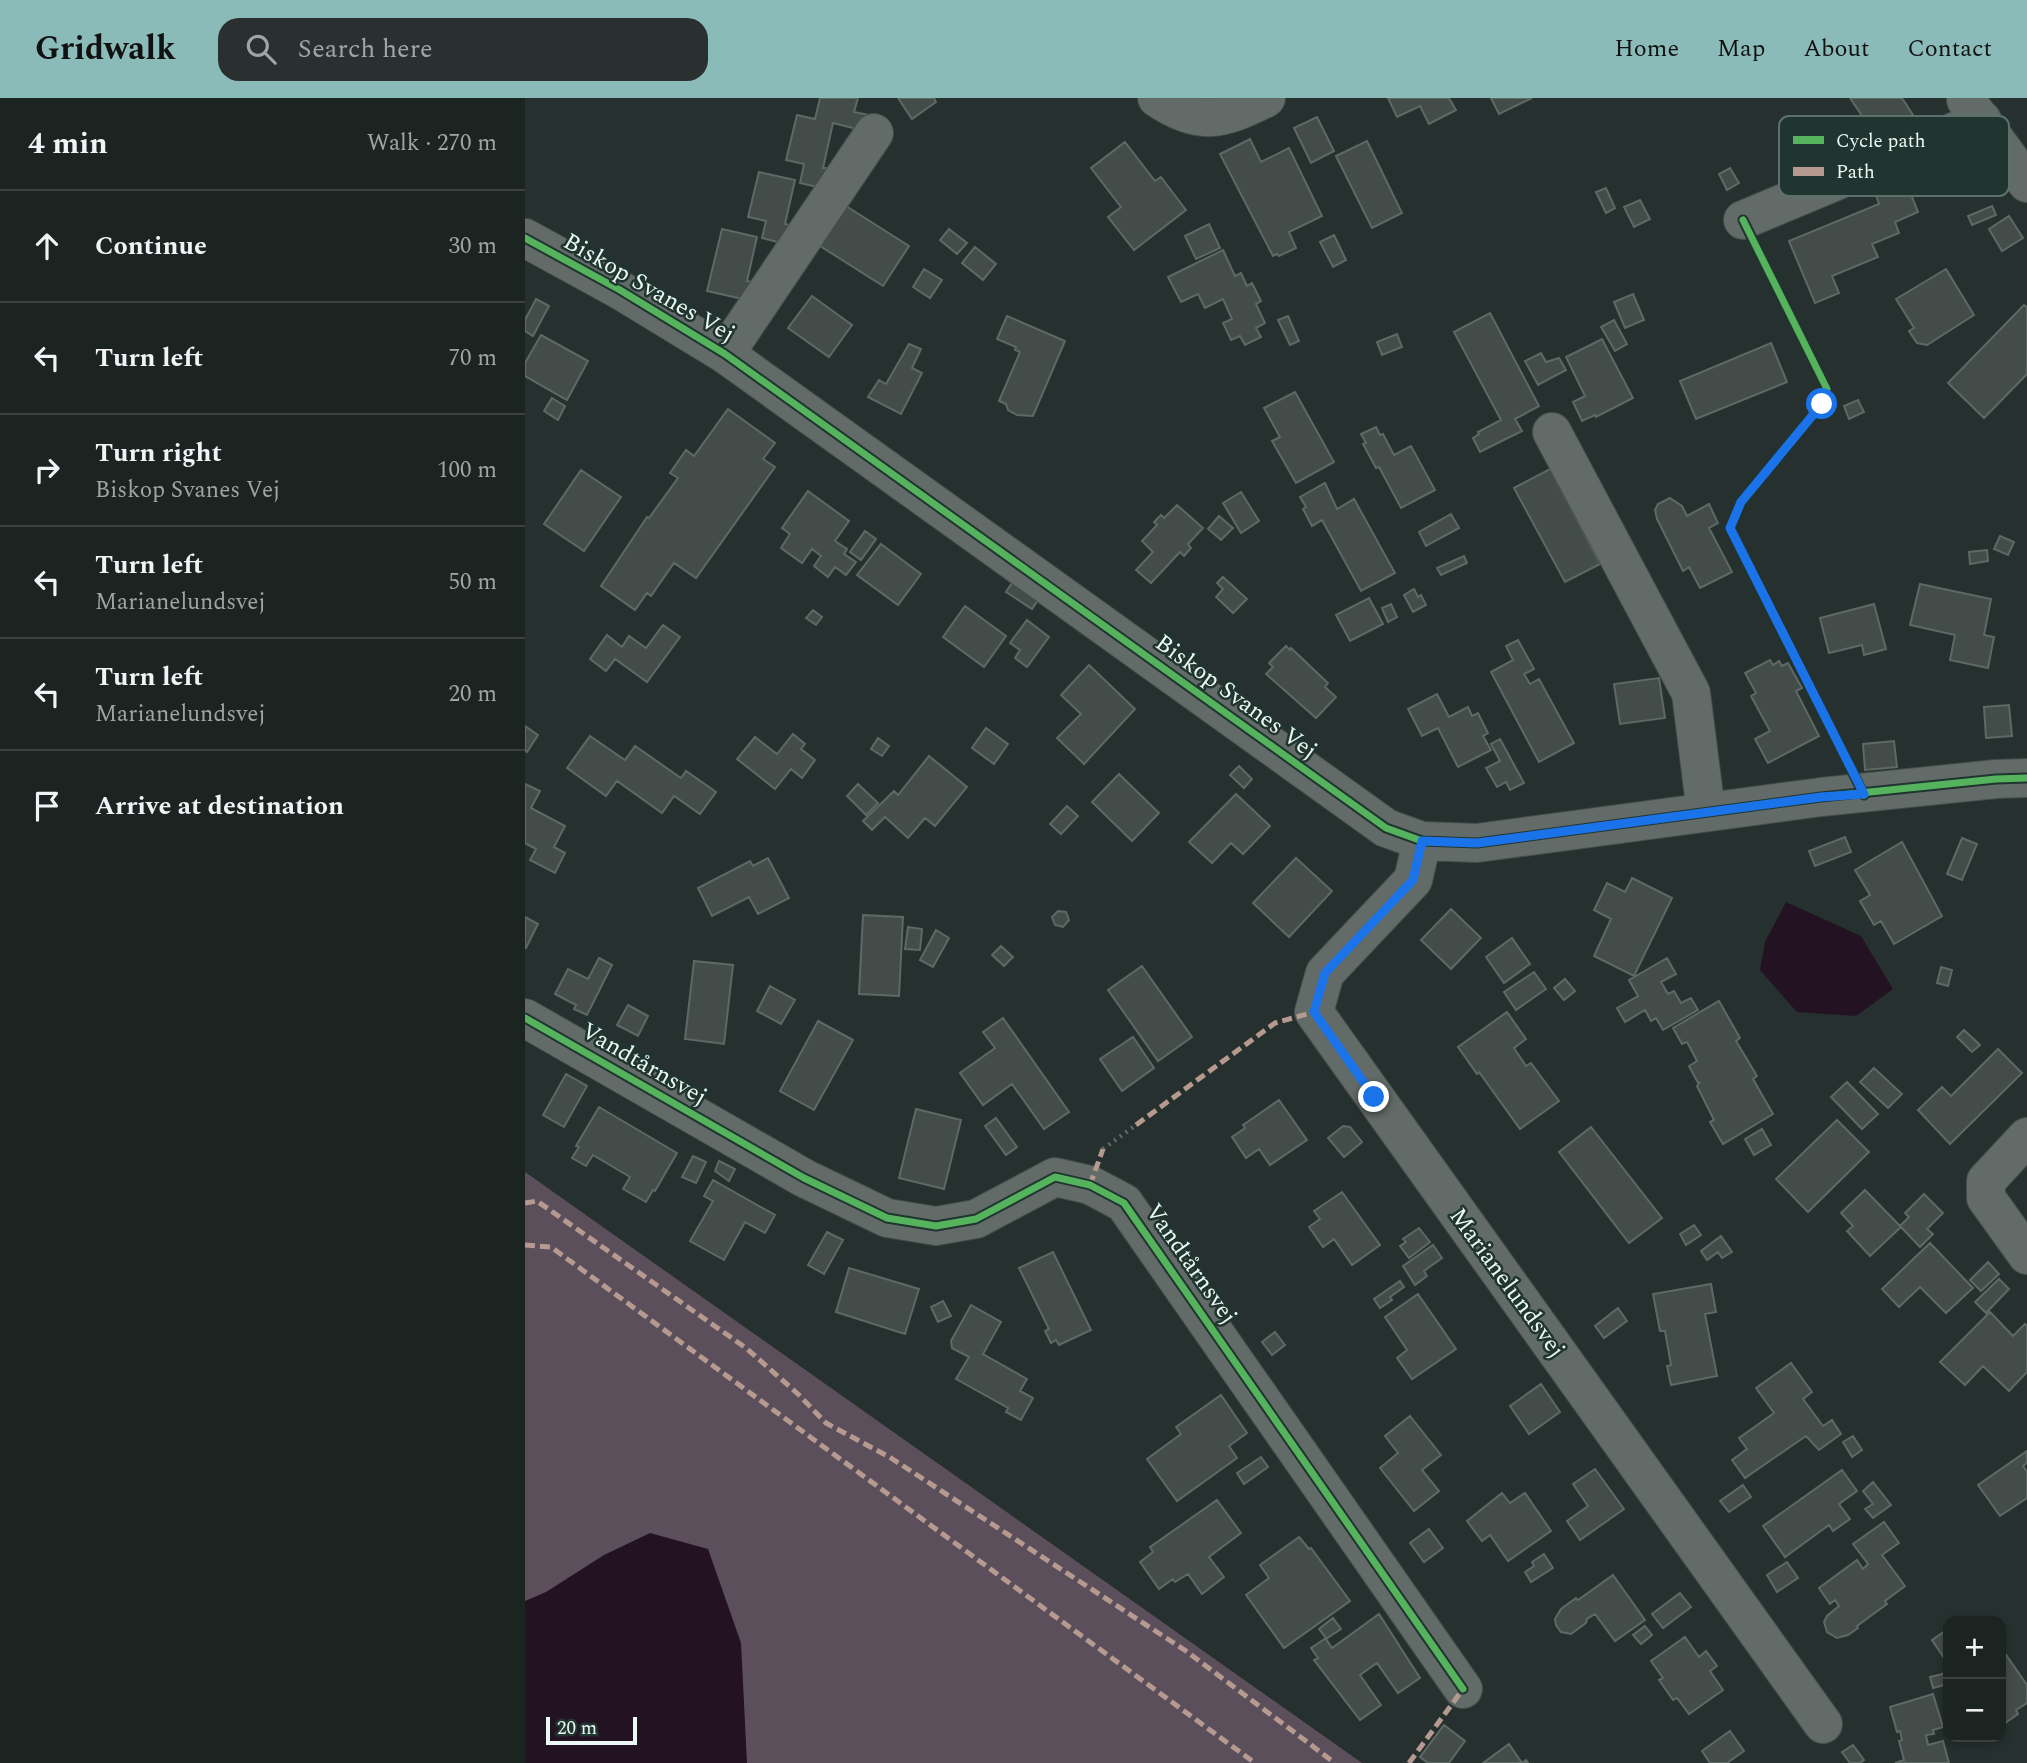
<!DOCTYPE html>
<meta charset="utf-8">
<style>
:root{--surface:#1c2422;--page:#29302f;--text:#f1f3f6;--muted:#a0a4a5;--line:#3a4140;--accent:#8bbbb9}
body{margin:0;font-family:Spectral,serif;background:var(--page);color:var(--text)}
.controls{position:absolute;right:21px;bottom:21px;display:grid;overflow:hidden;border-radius:14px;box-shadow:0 4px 10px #0003}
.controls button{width:63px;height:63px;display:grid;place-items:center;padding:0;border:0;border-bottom:2px solid var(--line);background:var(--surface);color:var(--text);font:35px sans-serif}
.scale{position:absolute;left:21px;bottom:18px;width:91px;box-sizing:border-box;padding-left:7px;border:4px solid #ecf8f4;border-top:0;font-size:19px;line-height:24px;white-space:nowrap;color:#ecf8f4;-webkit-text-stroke:5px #213530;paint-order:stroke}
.stop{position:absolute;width:21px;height:21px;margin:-16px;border:5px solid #1a73e8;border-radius:50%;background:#fff}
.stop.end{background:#1a73e8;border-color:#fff;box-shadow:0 2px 7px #0008}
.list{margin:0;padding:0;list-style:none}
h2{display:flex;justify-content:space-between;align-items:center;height:91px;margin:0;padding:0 28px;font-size:30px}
h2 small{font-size:23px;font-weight:400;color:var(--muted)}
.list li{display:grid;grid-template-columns:46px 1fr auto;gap:21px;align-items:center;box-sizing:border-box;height:112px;padding:0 28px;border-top:2px solid var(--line)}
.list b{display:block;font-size:26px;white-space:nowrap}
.list p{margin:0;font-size:23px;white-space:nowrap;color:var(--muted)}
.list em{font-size:23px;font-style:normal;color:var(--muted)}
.icon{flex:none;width:38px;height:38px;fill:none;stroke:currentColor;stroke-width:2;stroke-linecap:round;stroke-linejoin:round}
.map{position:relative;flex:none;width:1502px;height:1665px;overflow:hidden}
header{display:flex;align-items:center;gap:42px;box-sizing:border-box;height:98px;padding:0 35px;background:var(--accent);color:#111}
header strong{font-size:33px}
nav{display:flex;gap:38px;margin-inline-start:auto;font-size:24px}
.search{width:490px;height:63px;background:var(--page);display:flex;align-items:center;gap:18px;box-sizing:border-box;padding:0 24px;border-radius:21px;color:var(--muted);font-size:26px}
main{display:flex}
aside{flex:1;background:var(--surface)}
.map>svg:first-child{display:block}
</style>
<header>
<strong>Gridwalk</strong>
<div class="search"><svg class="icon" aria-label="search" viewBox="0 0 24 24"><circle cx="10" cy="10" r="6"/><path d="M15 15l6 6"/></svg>Search here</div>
<nav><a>Home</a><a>Map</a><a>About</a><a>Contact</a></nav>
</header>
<main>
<aside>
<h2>4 min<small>Walk · 270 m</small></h2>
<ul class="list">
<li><svg class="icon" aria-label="ahead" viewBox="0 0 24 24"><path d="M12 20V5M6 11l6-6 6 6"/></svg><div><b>Continue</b></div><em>30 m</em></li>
<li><svg class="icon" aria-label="left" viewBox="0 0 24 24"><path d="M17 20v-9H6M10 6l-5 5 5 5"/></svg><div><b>Turn left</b></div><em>70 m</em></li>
<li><svg class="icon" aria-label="right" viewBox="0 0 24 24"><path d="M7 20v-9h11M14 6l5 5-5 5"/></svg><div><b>Turn right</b><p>Biskop Svanes Vej</p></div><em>100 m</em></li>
<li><svg class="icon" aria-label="left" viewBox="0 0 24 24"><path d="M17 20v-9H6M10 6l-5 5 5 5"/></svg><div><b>Turn left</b><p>Marianelundsvej</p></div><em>50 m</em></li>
<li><svg class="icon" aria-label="left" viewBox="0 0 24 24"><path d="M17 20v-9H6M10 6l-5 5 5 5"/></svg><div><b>Turn left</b><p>Marianelundsvej</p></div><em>20 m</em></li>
<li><svg class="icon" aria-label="arrive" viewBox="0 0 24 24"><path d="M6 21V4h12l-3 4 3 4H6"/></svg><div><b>Arrive at destination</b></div></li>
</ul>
</aside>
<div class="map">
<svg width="1502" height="1665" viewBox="0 0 1502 1665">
<rect width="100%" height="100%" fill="#26302e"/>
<!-- green -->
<path fill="#5c4f5c" d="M0,1074l837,591h-837z"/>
<!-- water -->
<path fill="#231322" d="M1261,804l75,34 32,53 -37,27 -59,-4 -37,-42 5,-28z
M125,1435l58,16 33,94 6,120h-222v-162l21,-9 58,-37z"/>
<!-- building -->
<path fill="#444c4a" stroke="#5e6865" stroke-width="2" d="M295,0h38l-4,14 15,3 -4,16 -32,-8 -10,45h4l-5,20 -22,-5 4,-19 -18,-4 11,-45 18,4z
M373,0h36l2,4 -24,17z
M863,0h61l7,12 -27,14 -9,-18 -23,11z
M966,0h41l-33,16z
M1325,0h52l11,17 -36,23z
M792,19l17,34 -23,12 -17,-35z
M725,41l11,23 28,-14 33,68 -33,16 7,16 -17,8 -2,-2 -4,2 -53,-102z
M842,43l35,72 -30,15 -36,-72z
M600,44l30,39 6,-4 25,33 -52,40 -26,-33 13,-10 -30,-39z
M1205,70l9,15 -12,7 -8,-16z
M234,74l36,8 -10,44 5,1 -5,19 -23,-6 4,-17 -18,-4z
M1381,84l12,30 -23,10 4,11 -27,11 6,13 -46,19 7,17 -24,10 -26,-62 90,-37 -3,-9z
M1081,90l9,20 -9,5 -10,-21z
M1115,102l10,19 -16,8 -10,-20z
M321,108l63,40 -26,40 -63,-40z
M1467,108l4,9 -24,10 -4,-9z
M1484,118l14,22 -21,13 -13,-22z
M684,126l11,24 -24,11 -11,-23z
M197,131l35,8 -10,44 5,1 -5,18 -40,-9z
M424,131l18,14 -10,11 -17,-14z
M809,137l12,25 -13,7 -13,-25z
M450,149l21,17 -13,16 -21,-17z
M698,152l12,26 6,-3 6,13 5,-3 9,18 -5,3 9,19 -9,5 5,9 -16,8 -5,-9 -9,4 -8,-17 9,-4 -9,-20 -18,9 -7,-14 -17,8 -13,-25z
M399,171l18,11 -12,18 -17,-11z
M1421,171l28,46 -47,30 -10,-2 -8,-12 5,-3 -18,-29z
M1108,196l11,26 -19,8 -11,-26z
M287,198l40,29 -23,32 -41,-29z
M11,201l13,7 -16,30 -8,-5v-11z
M1499,207l3,2v67l-43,44 -36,-35z
M965,215l49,93 -24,13 7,12 -42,21 -7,-14 6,-4 -1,-2 23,-12 -47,-88z
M482,218l58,25 -32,75 -16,-1 -9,-5 -2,-6 -7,-3 21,-49 -5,-2 1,-3 -19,-8z
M763,218l11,25 -9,4 -12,-25z
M1089,222l13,24 -12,7 -14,-24z
M872,236l5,13 -20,8 -5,-13z
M16,237l47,26 -21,39 -42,-24v-13z
M1077,241l31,59 -37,19 -1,-2 -13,6 -9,-19 12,-6 -19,-39z
M1246,245l16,39 -91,37 -16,-38z
M384,246l12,5 -9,19 10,5 -21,41 -33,-17 11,-17 7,4z
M1016,255l5,9 13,-4 7,12 -28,15 -13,-24z
M770,294l39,70 -38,21 -24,-42 8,-4 -16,-29z
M27,300l13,8 -7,14 -14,-9z
M1333,302l6,12 -15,7 -5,-13z
M203,311l47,34 -12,16 12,8 -79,111 -22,-15 -23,33 -4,-3 -12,17 -34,-24 46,-69 2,1 29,-40 -8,-5 16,-23 8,6z
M851,329l4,8 3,-1 11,21 17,-9 24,44 -34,18 -22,-41 -3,1 -13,-24 3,-1 -5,-9z
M1025,371l50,95 -35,18 -51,-94z
M56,372l40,27 -37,54 -40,-27z
M800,385l12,26 17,-10 41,74 -34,18 -39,-71 -10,6 -9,-17 3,-2 -6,-10z
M283,393l41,30 -14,20 12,8 -3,5 12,8 -10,13 -11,-8 -7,10 -14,-11 7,-10 -9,-7 -10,14 -21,-15 9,-14 -8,-6z
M716,394l18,29 -18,12 -18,-30z
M1145,400l12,8 5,10 22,-12 9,19 -9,5 23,44 -32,16 -11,-21 -6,4 -26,-52 -2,-9 3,-6z
M652,407l26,23 -15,16 3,4 -7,8 -4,-4 -29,31 -15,-13 17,-18 -11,-11 15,-16 -3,-3 7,-7 3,3z
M926,416l8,14 -33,18 -7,-14z
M694,418l14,12 -12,12 -13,-11z
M340,433l11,8 -15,21 -11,-8z
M1475,438l14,6 -6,13 -14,-6z
M356,446l40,30 -23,31 -41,-30z
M1462,452l1,11 -18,3 -1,-12z
M939,458l3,7 -26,12 -4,-7z
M698,479l24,22 -14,14 -17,-16 7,-8 -6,-6z
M487,485l26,17 -6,9 -26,-17z
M1395,486l71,15 -7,36 10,2 -6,31 -38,-8 5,-25 -45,-10z
M889,491l4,8 3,-2 5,10 -13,7 -9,-17z
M844,500l14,26 -33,17 -14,-26z
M866,506l6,13 -9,5 -6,-14z
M1349,506l12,45 -22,6 -2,-10 -33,8 -9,-35z
M440,508l41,30 -22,31 -41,-30z
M288,512l9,7 -6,8 -10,-7z
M502,522l22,17 -22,30 -12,-9 5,-8 -10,-7z
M138,527l17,12 -33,45 -32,-23 -9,12 -16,-12 17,-24 15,12 7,-11 17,12z
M993,542l16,29 -10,5 6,10 9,-5 35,64 -35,19 -48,-90 22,-12 -7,-14z
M761,548l4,4 1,-2 37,35 -3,4 11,10 -20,21 -50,-44 7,-7 -4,-4z
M1245,562l3,5 6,-4 3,5 6,-3 14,25 -6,3 23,45 -51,27 -13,-24 15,-8 -19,-35 5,-3 -11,-20z
M564,567l46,44 -51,55 -27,-26 24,-24 -20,-19z
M1134,580l6,40 -45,6 -6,-40z
M912,596l12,23 19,-10 4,9 6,-3 10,20 -5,3 8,14 -33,17 -20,-39 -16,8 -14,-27z
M1484,607l3,31 -26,2 -2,-31z
M0,628l13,9 -11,17 -2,-1z
M461,630l22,16 -14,20 -22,-16z
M268,636l12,10 -4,5 14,11 -13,18 -11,-9 -16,20 -38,-30 18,-22 22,17z
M65,638l35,24 10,-14 46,32 5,-7 30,21 -16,22 -26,-18 -12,17 -45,-32 -11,15 -39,-28z
M353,640l11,8 -7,10 -11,-7z
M975,641l24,44 -14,7 -4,-8 -9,5 -11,-19 14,-7 -9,-17z
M1369,643l3,26 -32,3 -2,-26z
M404,658l38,31 -32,39 -10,-8 -17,20 -23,-21 -13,13 -9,-9 31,-30 4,4z
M714,668l13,13 -8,9 -14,-13z
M594,676l40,39 -27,28 -40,-39z
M0,686l15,7 -9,17 34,18 -11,21 11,6 -10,20 -25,-13 6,-11 -11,-6z
M333,686l20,19 -12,12 -19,-19z
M711,696l34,32 -27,28 -12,-11 -19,20 -23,-21z
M542,708l11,10 -17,18 -11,-10z
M1320,739l6,15 -36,14 -6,-15z
M1437,740l15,6 -15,36 -15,-6z
M1377,744l40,74 -48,28 -13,-23 -7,4 -14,-24 10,-6 -15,-25z
M243,760l21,40 -31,16 -9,-17 -37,19 -14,-28 52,-27 3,5z
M771,760l36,33 -43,46 -36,-34z
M1107,780l40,20 -38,78 -40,-20 17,-37 -17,-9 13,-27 18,9z
M926,811l30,29 -30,31 -30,-29z
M533,813l8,1 3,8 -6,7 -8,-2 -3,-8z
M338,817l40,2 -4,79 -40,-2z
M0,819l13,7 -12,24h-1z
M383,829l14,2 -2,21 -15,-1z
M411,832l13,8 -16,29 -13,-7z
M987,840l18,26 -26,19 -18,-26z
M476,848l12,11 -9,9 -12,-11z
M74,860l13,7 -25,50 -13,-6 2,-4 -21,-11 13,-25 20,10z
M1142,860l9,16 -15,8 7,12 6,-3 7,12 10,-5 7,12 -35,20 -7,-12 -5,3 -6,-11 -20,12 -8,-14 21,-12 -9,-16z
M169,863l39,4 -9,79 -39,-5z
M617,868l50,71 -34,24 -50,-71z
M1416,869l11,3 -4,16 -11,-3z
M1009,874l12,17 -30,21 -12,-18z
M1040,881l10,12 -11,9 -10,-12z
M245,888l25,14 -14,24 -24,-13z
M1194,903l21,37 -4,3 21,35 -4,3 20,35 -50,30 -13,-22 4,-2 -17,-34 3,-4 -2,1 -9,-17 8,-5 -10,-19 -5,2 -9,-16z
M103,907l20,11 -10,20 -21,-11z
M982,914l19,27 -12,9 12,18 5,-3 28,38 -39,28 -41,-57 -2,2 -19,-27z
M478,920l66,94 -25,17 -32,-45 -29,21 -23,-32 35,-25 -12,-16z
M293,923l35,19 -39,70 -34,-19z
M1439,932l16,15 -8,7 -15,-15z
M608,939l21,31 -32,23 -22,-32z
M1473,951l24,24 -72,71 -32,-34 24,-23 9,9z
M1349,970l28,26 -14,14 -28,-26z
M41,976l21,12 -23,41 -21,-12z
M1322,984l31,32 -16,15 -31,-32z
M754,1002l28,40 -37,25 -11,-16 -13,9 -14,-21 13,-9 -2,-3z
M74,1009l78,46 -22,38 -2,-1 -7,12 -23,-13 7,-12 -37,-22 -7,11 -14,-8 7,-11 -3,-1z
M391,1011l45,11 -17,69 -45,-11z
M471,1020l21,29 -11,8 -21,-29z
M1312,1022l32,32 -61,60 -32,-33z
M818,1028l7,1 12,15 -18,15 -16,-19z
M1066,1029l71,91 -33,25 -70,-91z
M1237,1031l9,16 -17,10 -9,-16z
M168,1058l13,6 -10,21 -14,-6z
M194,1063l16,8 -6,12 -14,-10z
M188,1082l62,35 -10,18 -20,-11 -21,38 -34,-19 23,-40 -9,-5z
M1340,1092l36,37 -31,29 -23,-25 6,-5 -12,-13z
M817,1094l38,53 -28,20 -18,-26 -11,8 -14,-20 11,-8 -6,-8z
M1399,1096l19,19 -16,16 6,5 -13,13 -20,-21 9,-9 -4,-4z
M1169,1127l7,10 -15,10 -6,-11z
M894,1130l11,14 -21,16 -9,-12 6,-4 -3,-3z
M302,1134l16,8 -19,34 -16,-9z
M1196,1138l11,16 -10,6 -4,-6 -11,8 -6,-9z
M1405,1145l43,45 -27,25 -26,-26 -21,20 -17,-18z
M908,1147l9,13 -18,13 3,5 -12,9 -12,-19z
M528,1154l38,78 -32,15 -3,-5 -5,3 -6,-12 4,-2 -30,-61z
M1463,1164l11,12 -18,17 -11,-11z
M324,1170l70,21 -14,45 -69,-22z
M1474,1181l10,10 -23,24 -11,-11z
M875,1183l4,6 -14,10 2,3 -12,8 -6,-9z
M1186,1186l5,28 -11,2 12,62 -46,9 -4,-19 4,-1 -6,-34h-5l-7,-37z
M893,1196l38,55 -44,30 -15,-21 10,-8 -22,-33z
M418,1203l8,15 -13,6 -7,-15z
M446,1207l30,17 -18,32 44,25 -7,12 13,7 -12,22 -15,-8 2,-4 -52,-29 13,-22 -17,-9 -1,-7z
M1093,1210l9,13 -23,17 -9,-12z
M1465,1214l23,24 12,-12 2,2v46l-18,19 -26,-25 -18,19 -25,-23z
M750,1234l10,13 -13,10 -10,-13z
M1266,1265l21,29 -9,7 20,27 9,-6 9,14 -22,16 -13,-14 -61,42 -13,-18 15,-11 -8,-11 35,-25 -18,-25z
M1016,1286l19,28 -31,22 -19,-28z
M696,1297l26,38 -18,13 8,12 -60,43 -30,-42 34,-25 -5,-7z
M885,1318l31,39 -19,15 17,21 -25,20 -34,-43 18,-15 -13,-17z
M1328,1338l9,14 -10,7 -9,-15z
M1502,1353v12l-4,3 4,6v26l-27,18 -22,-31z
M736,1359l7,10 -24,17 -7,-11z
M1070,1371l29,40 -44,31 -13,-19 21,-15 -15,-22z
M1317,1372l15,21 -18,13 11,15 -17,12 -4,-6 -44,32 -22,-31z
M1348,1384l18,23 -18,13 -8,-9 8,-5 -10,-13z
M1218,1387l8,12 -22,15 -9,-11z
M977,1395l8,10 15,-10 26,38 -43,30 -18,-26 -8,6 -15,-20z
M692,1402l24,33 -32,24 15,20 -22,17 -14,-20 -13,8 -2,-3 -14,10 -19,-27 13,-10 -3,-5z
M1359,1424l15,21 -17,12 23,31 -20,15 2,3 -30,22 1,2 -10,7 -11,3 -10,-6 -3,-10 3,-6 12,-10 -4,-6 -5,4 -11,-16 38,-28 6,9 5,-5 -15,-20z
M904,1431l14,19 -19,14 -14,-19z
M774,1439l10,12 2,-1 39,53 -66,47 -38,-53 23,-17 -9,-13z
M1019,1456l9,14 -22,14 -6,-10 9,-6 -2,-4z
M1262,1464l11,16 -21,14 -10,-17z
M1088,1477l32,45 -30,21 -20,-27 -8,5 -1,4 -15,11 -10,-2 -5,-7 -1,-6 6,-10 15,-11 2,2z
M1155,1495l11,14 -28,21 -11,-14z
M854,1516l41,64 -22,15 -21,-30 -17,12 21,30 -21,15 -46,-60 4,-2 -7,-10 15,-10 -7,-9 14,-11 8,11 -15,10 6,9z
M1120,1528l7,9 -11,9 -8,-9z
M1423,1531v31l-2,1 -14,-21z
M1160,1539l14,20 7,-6 11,15 -7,5 13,19 -34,24 -12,-16 -4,2 -14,-20 4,-2 -12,-17z
M1477,1551l25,36v18l-11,7 2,4 -17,12z
M1421,1575l2,11 -15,4 -3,-11z
M1408,1596l10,33 -10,3 1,4 -8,1 2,10 15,-4 6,22h-54l9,-3 -5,-19 3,-1 -2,-9 -3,1 -7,-25z
M919,1627l21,16 -16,22h-21l-8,-6z
M1205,1633l14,20 -17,12h-17l-8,-12z
M984,1646l13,19 4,-3 2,3h-45z
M1328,1647l11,15 -4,3h-10l-8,-11z"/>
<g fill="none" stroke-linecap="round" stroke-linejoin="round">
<defs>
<path id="minor" d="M632,0c43,29 65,22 109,0
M1441,2l61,83
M1218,122l239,-100
M0,140l95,52 105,64 661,474 36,13 55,2 344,-46 175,-18 31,-1
M200,256l149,-221
M1027,334l139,261 15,119
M897,743l-9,39 -88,93 -11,39 509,712
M0,920l279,160 83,40 49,8 40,-7 79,-42 35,8 34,18 339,486
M1502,1039l-41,44v17l41,57"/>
</defs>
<!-- minor casing -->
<use href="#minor" stroke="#444d4a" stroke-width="40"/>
<!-- path -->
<path stroke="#646c6a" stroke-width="4.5" stroke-dasharray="2 5" stroke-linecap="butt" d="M578,1051l33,-24"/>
<!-- minor -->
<use href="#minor" stroke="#626b68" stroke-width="38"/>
<!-- quiet -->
<path stroke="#b69a8f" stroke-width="5" stroke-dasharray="10 5" stroke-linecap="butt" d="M611,1027l139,-102 39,-11
M565,1087l13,-36
M0,1105l12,-2 209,147 52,46 28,29 65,35 295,193 149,112
M0,1147l26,2 704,516
M884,1665l54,-74"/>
<defs>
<path id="cycleway" d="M1218,122l84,169 -5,15 -81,98 -11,27 134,266
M0,140l95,52 105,64 661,474 36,13 55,2 344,-46 175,-18 31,-1
M0,920l279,160 83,40 49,8 40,-7 79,-42 35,8 34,18 339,486"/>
</defs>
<!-- cycleway casing -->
<use href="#cycleway" stroke="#213530" stroke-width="11"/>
<!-- cycleway -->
<use href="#cycleway" stroke="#56b35d" stroke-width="7"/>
</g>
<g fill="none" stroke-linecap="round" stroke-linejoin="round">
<!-- route -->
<path stroke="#1a73e8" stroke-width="9" d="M849,999l-60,-85 11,-39 88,-93 9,-39 55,2 344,-46 43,-3 -134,-266 11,-26 81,-98"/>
</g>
<g text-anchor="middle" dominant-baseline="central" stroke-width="5" stroke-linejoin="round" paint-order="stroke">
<!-- street labels -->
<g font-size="24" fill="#ecf8f4" stroke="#213530">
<text transform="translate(124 190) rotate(30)">Biskop Svanes Vej</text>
<text transform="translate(711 599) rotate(36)">Biskop Svanes Vej</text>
<text transform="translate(119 966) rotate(30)">Vandtårnsvej</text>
<text transform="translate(666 1166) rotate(55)">Vandtårnsvej</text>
<text transform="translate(982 1185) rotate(54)">Marianelundsvej</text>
</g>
</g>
<!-- legend -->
<rect x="1254" y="18" width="230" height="80" rx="10" fill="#213530" stroke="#5e706b" stroke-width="2"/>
<rect x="1268" y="38" width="31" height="8" fill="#56b35d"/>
<rect x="1268" y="69" width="31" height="9" fill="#b69a8f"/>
<g font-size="19" fill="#ecf8f4">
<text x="1311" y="49">Cycle path</text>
<text x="1311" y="80">Path</text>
</g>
</svg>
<div class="controls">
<button>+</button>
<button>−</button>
</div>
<div class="scale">20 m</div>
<div class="stop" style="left:1297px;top:306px"></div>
<div class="stop end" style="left:849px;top:999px"></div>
</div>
</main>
